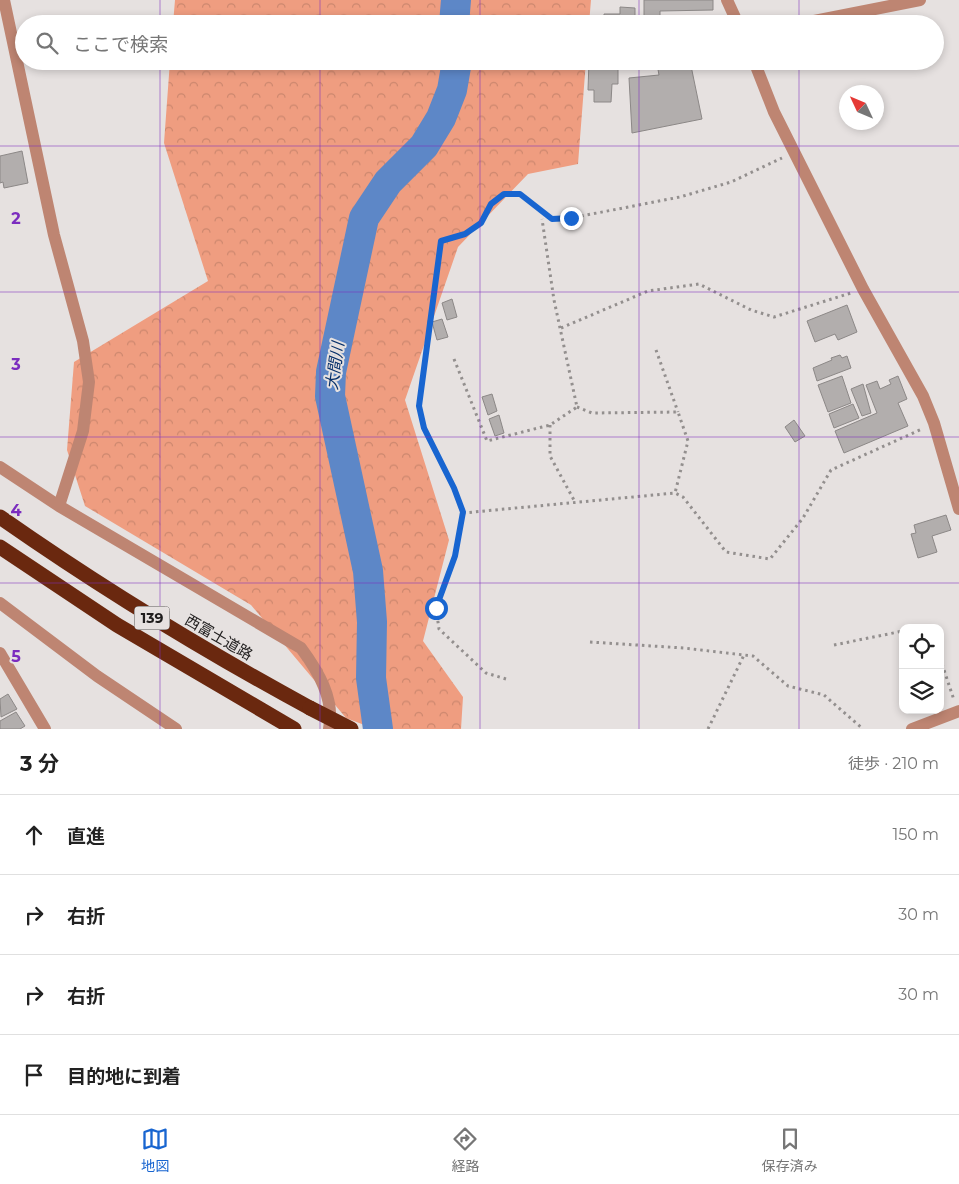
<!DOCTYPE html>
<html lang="ja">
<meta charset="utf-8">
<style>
:root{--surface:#fff;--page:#f2f2f2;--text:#222;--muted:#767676;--line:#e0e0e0;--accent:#1865d0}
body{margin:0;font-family:Montserrat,"Noto Sans JP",sans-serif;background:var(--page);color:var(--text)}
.controls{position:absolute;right:15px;bottom:15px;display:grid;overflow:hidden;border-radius:10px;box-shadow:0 2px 8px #0003}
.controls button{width:45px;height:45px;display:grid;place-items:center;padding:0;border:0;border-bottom:1px solid var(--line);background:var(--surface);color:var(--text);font:25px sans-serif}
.compass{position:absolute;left:839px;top:85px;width:45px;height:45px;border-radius:50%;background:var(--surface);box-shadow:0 2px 8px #0003;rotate:314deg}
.stop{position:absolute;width:15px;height:15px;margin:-11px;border:4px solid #1865d0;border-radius:50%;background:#fff}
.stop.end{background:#1865d0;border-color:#fff;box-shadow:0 1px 5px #0008}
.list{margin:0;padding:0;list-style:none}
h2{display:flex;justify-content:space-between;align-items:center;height:65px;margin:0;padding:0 20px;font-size:21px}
h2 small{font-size:16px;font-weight:400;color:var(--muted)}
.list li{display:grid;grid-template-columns:32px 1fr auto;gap:15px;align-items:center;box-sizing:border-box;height:80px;padding:0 20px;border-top:1px solid var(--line)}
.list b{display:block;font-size:19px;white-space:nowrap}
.list em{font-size:16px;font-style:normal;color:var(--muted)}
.icon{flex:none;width:28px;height:28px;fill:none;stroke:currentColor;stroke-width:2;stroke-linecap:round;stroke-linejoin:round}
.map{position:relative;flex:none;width:959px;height:729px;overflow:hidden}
.search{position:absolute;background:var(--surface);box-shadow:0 2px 8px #0003;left:15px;right:15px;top:15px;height:55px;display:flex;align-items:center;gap:12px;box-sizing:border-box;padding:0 18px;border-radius:28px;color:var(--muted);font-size:19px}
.sheet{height:385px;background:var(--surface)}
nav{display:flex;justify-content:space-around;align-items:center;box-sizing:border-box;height:70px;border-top:1px solid var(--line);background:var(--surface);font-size:14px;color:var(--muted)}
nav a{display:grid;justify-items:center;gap:2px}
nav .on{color:var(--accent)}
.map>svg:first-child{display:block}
</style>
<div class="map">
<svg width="959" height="729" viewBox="0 0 959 729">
<defs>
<pattern id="forest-crowns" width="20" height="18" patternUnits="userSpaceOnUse" patternTransform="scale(1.25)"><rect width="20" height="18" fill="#ef9d80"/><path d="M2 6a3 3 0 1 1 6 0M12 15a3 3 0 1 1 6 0" fill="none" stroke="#cc876e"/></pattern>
</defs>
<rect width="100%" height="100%" fill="#e6e1e0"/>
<!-- forest -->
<path fill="url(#forest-crowns)" d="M175,0h416l-2,24h-416z
M170,61h416l-8,103 -50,10 -70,73 -53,153 44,140 -26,101 40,56 -2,32h-86l-29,-11 -95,-113 -166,-99 -18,-56 7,-88 134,-81 -44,-138z"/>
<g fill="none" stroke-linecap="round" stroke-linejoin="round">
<!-- river -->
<path stroke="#5d87c7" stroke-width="30" d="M454,24l2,-24
M378,729l-7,-51 1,-56 -4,-51 -38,-175 1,-24 33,-154 24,-36 36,-36 17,-28 11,-28 5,-29"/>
</g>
<!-- building -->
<path fill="#b2aead" stroke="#8c8887" d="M644,0h69v10l-53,1v8h-16z
M620,7l15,1v16h-31v-10h16z
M589,61h29v23h-6l-1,18h-17v-12h-6z
M675,61h15l12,58 -70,14 -3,-55 30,-3 -2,-11z
M22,151l6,32 -24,5 -1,-6 -3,1v-27z
M452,299l5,18 -10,3 -5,-17z
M847,305l10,27 -19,8 -3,-6 -20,8 -8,-21z
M442,319l6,18 -11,3 -5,-18z
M840,355l2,3 5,-2 4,12 -34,13 -4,-13 19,-8 -1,-2z
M842,376l9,27 -23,9 -10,-27z
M898,376l9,23 -9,4 10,23 -64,27 -9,-22 42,-18 -11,-28 11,-4 3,8 11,-5 -2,-4z
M863,384l8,29 -9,3 -11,-27z
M492,394l5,17 -9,4 -6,-18z
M853,404l6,14 -25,10 -5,-14z
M499,415l5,18 -9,3 -6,-17z
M794,420l11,16 -10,6 -10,-15z
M946,515l5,15 -19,6 5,16 -19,6 -7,-24 5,-1 -2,-8z
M8,694l9,15 -16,8 -1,-18z
M16,712l9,14 -5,3h-20v-8z"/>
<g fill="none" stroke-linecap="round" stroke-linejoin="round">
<!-- path -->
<path stroke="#938f8e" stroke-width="3" stroke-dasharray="2.5 4" stroke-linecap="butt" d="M561,328l87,-37 51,-7 52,26 23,7 77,-24
M656,350l22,62
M454,359l33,82 63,-16 27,-18 -23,-107 -12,-81
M577,407l15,6 86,-1 10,29 -13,52
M550,425v31l25,46
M463,513l212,-20 8,4 43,55 44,7 33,-41 28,-48 91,-41
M590,642l94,6 69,8 35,30 36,9 39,34
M834,645l69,-14
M940,658l14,42
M506,679l-20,-6 -47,-44 -3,-21 19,-52 8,-43 -9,-24 -30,-61 -5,-22 22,-165 24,-7 16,-11 10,-19 13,-10h16l32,25 19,-1 109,-21 51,-15 51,-24
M708,729l36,-74"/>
<!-- minor -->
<path stroke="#be8572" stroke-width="12" d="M4,0l50,235 29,106 6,41 -6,49 -24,75
M727,0l11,24
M799,24l121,-24
M754,61l20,51 89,177 60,107 11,27 25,86
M0,467l59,39 242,142c17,23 34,51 28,81
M0,603l97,73 79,53
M912,729l47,-18"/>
<!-- tertiary -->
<path stroke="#be8572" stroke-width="12" d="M0,653l45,76"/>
<!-- motorway -->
<path stroke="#6a280f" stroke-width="15" d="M0,517c100,70 203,133 310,191
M0,547l117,78 177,104"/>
<!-- motorway-bridge -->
<path stroke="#6a280f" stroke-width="15" d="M310,708l41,21"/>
</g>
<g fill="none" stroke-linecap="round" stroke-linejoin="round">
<!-- route -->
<path stroke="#1865d0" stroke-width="6" d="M436,608l19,-52 8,-44 -9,-24 -30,-60 -5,-22 22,-165 24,-7 16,-11 10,-19 13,-10h16l32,25 19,-1"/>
</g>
<!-- grid -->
<path fill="none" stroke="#7b2cbf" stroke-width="1" stroke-opacity="0.55" d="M160,0v24M320,0v24M480,0v24M639,0v24M799,0v24M160,61v668M320,61v668M480,61v668M639,61v668M799,61v668M0,146h959M0,292h959M0,437h959M0,583h959"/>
<g text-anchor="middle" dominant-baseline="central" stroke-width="4" stroke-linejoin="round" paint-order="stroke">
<!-- shield labels -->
<rect fill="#e6e1e0" stroke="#5b5858" stroke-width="1" x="134.5" y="606.5" width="35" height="23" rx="4"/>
<g font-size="14" font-weight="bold" fill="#1f1d1d">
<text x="152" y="618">139</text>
</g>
<!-- street labels -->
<g font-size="15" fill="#1f1d1d" stroke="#e6e1e0">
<text transform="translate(219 637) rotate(30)">西富士道路</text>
</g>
<!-- water labels -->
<g font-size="16" font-style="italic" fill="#07306a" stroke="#e6e1e0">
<text transform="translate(335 366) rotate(-82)">大間川</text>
</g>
</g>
<g font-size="16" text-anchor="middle" font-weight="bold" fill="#7b2cbf" stroke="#e6e1e0" stroke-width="4" stroke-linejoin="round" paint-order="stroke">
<text x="16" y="224">2</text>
<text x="16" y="370">3</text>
<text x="16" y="516">4</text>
<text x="16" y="662">5</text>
</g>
</svg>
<div class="controls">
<button><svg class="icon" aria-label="locate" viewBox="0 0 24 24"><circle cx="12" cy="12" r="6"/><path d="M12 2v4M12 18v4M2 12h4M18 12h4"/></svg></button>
<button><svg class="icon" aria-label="layers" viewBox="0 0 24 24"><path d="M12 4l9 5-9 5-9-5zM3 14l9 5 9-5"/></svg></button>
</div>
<svg class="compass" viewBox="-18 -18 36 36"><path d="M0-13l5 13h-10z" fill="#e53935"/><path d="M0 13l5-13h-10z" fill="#767676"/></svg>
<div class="stop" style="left:436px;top:608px"></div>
<div class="stop end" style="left:571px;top:218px"></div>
<div class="search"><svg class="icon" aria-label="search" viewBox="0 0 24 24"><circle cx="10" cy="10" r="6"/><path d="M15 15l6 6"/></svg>ここで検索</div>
</div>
<section class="sheet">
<h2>3 分<small>徒歩 · 210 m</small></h2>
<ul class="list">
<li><svg class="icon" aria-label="ahead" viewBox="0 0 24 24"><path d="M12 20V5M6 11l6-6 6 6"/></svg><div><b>直進</b></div><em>150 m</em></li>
<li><svg class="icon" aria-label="right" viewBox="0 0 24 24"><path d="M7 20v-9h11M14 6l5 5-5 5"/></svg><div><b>右折</b></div><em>30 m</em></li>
<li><svg class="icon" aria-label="right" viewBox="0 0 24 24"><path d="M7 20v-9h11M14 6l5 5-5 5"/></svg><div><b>右折</b></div><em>30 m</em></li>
<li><svg class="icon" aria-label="arrive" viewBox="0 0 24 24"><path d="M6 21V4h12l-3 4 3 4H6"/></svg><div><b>目的地に到着</b></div></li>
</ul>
</section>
<nav>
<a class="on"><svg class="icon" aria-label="map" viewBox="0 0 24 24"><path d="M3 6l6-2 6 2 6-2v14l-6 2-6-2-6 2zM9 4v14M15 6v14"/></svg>地図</a>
<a><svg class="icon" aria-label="directions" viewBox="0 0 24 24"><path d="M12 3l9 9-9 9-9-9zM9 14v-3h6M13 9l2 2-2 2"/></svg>経路</a>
<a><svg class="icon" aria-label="saved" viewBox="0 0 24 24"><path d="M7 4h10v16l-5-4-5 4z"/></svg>保存済み</a>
</nav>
